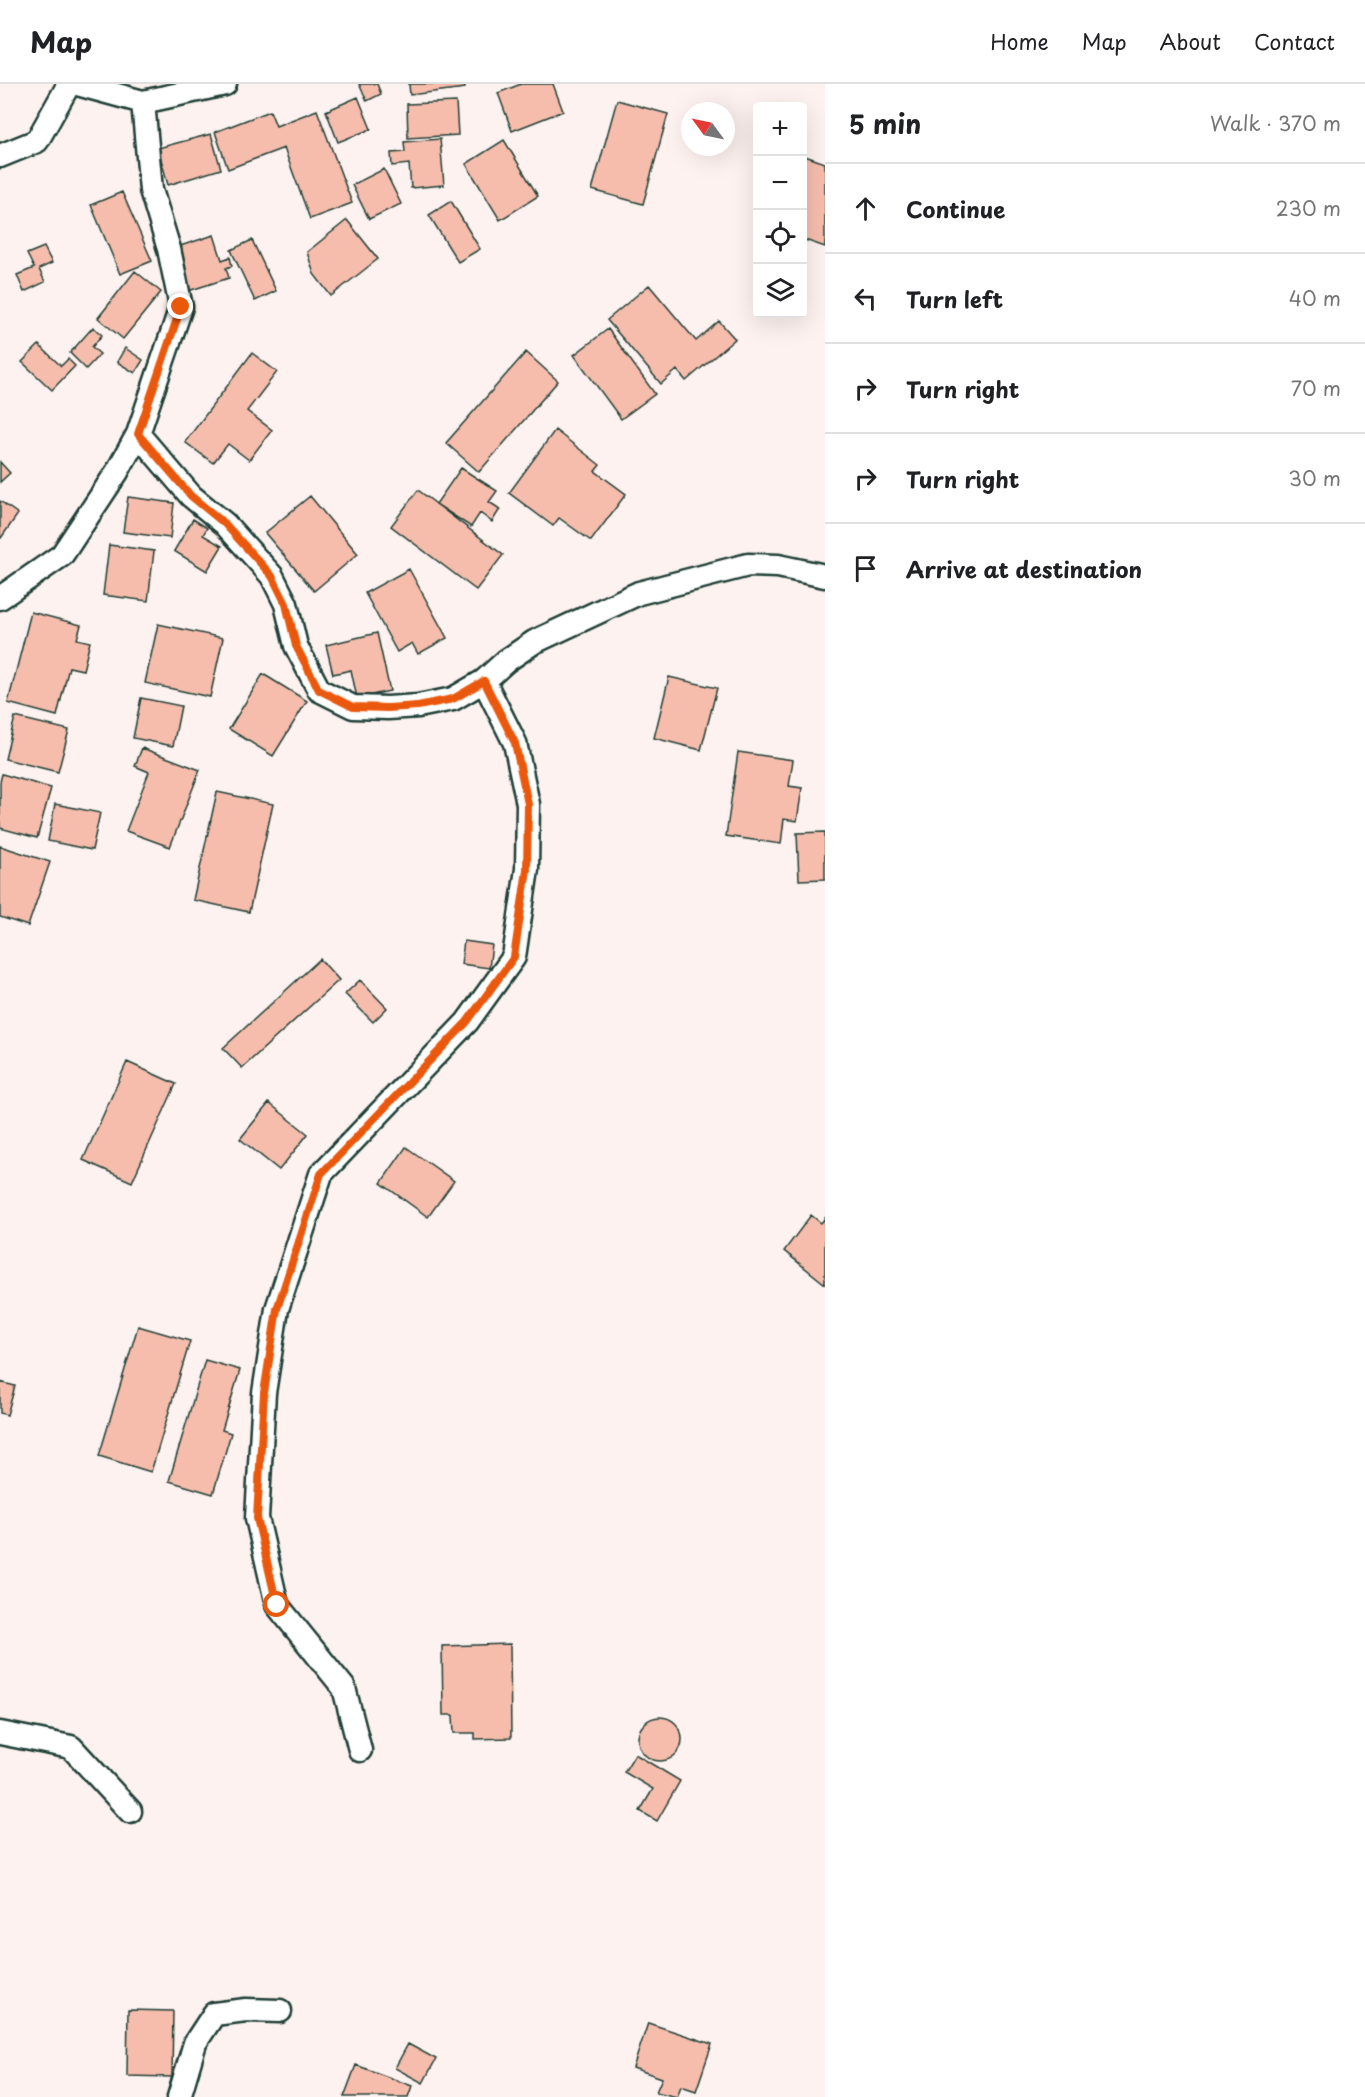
<!DOCTYPE html>
<meta charset="utf-8">
<style>
:root{--surface:#fff;--page:#f6f6f6;--text:#202124;--muted:#757577;--line:#e0e0e0}
body{margin:0;font-family:"Playpen Sans",sans-serif;background:var(--page);color:var(--text)}
.controls{position:absolute;right:18px;top:18px;display:grid;overflow:hidden;border-radius:6px;box-shadow:0 6px 24px #0002}
.controls button{width:54px;height:54px;display:grid;place-items:center;padding:0;border:0;border-bottom:2px solid var(--line);background:var(--surface);color:var(--text);font:30px sans-serif}
.compass{position:absolute;left:681px;top:18px;width:54px;height:54px;border-radius:50%;background:var(--surface);box-shadow:0 6px 24px #0002;rotate:303deg}
.stop{position:absolute;width:18px;height:18px;margin:-14px;border:4px solid #ea580c;border-radius:50%;background:#fff}
.stop.end{background:#ea580c;border-color:#fff;box-shadow:0 2px 6px #0008}
.list{margin:0;padding:0;list-style:none}
h2{display:flex;justify-content:space-between;align-items:center;height:78px;margin:0;padding:0 24px;font-size:26px}
h2 small{font-size:20px;font-weight:400;color:var(--muted)}
.list li{display:grid;grid-template-columns:39px 1fr auto;gap:18px;align-items:center;box-sizing:border-box;height:90px;padding:0 24px;border-top:2px solid var(--line)}
.list b{display:block;font-size:22px;white-space:nowrap}
.list em{font-size:20px;font-style:normal;color:var(--muted)}
.icon{flex:none;width:33px;height:33px;fill:none;stroke:currentColor;stroke-width:2;stroke-linecap:round;stroke-linejoin:round}
.map{position:relative;flex:none;width:825px;height:2013px;overflow:hidden}
header{display:flex;align-items:center;gap:36px;box-sizing:border-box;height:84px;padding:0 30px;background:var(--surface);border-bottom:2px solid var(--line)}
header strong{font-size:28px}
nav{display:flex;gap:33px;margin-inline-start:auto;font-size:21px}
main{display:flex}
aside{flex:1;background:var(--surface)}
.map>svg:first-child{display:block}
</style>
<header>
<strong>Map</strong>
<nav><a>Home</a><a>Map</a><a>About</a><a>Contact</a></nav>
</header>
<main>
<div class="map">
<svg width="825" height="2013" viewBox="0 0 825 2013">
<rect width="100%" height="100%" fill="#fdf2ef"/>
<filter id="ink" filterUnits="userSpaceOnUse"><feTurbulence type="fractalNoise" baseFrequency=".0167" numOctaves="2"/><feDisplacementMap in="SourceGraphic" scale="12" xChannelSelector="R" yChannelSelector="G"/><feConvolveMatrix kernelMatrix="1 2 1 2 8 2 1 2 1" color-interpolation-filters="sRGB"/></filter>
<g filter="url(#ink)">
<!-- building -->
<path fill="#f6bdad" stroke="#1f3d34" stroke-width="1.5" d="M359,0h18l4,10 -14,7z
M409,0h56v4l-55,7z
M521,0h32l10,27 -51,20 -14,-38z
M358,13l13,32 -33,13 -12,-31z
M617,16l51,14 -25,90 -51,-14z
M456,18l2,33 -50,3 -1,-34z
M317,26l35,93 -42,16 -26,-71 -56,21 -13,-37 55,-21 6,15z
M211,50l10,35 -53,16 -10,-37z
M440,55l4,46 -33,3 -2,-24 -17,2 -1,-13 14,-1 -1,-10z
M504,56l34,56 -38,24 -34,-56z
M805,72l20,7v84l-23,-8v-75z
M384,85l17,35 -32,15 -17,-34z
M122,108l30,69 -32,13 -29,-69z
M451,117l29,48 -22,13 -29,-47z
M347,136l31,39 -47,37 -17,-22 -7,-22z
M214,151l8,25 8,-3 2,9 -6,2 3,10 -41,13 -14,-43z
M252,156l24,51 -21,10 -24,-51z
M44,163l8,16 -13,6 6,13 -21,10 -7,-17 17,-7 -7,-14z
M135,187l26,21 -38,47 -25,-21z
M649,201l47,56 23,-20 16,18 -49,42 -9,-11 -16,14 -54,-64z
M93,243l9,8 -10,12 8,7 -14,15 -16,-16z
M608,245l47,65 -34,25 -47,-64z
M39,261l22,21 7,-7 7,7 -23,24 -30,-28z
M125,264l18,12 -8,13 -18,-11z
M526,268l32,29 -79,91 -33,-29z
M252,269l25,19 -30,39 25,19 -23,30 -21,-16 -15,19 -28,-21z
M555,346l45,35 -5,6 31,23 -35,47 -32,-23 -6,8 -44,-33z
M0,378l10,11 -10,9z
M461,384l36,23 -8,11 11,7 -8,13 -12,-9 -9,14 -35,-23z
M418,406l85,65 -27,35 -85,-64z
M310,412l48,58 -44,37 -49,-58z
M128,413l46,6 -4,35 -47,-6z
M0,417l18,13 -17,24 -1,-1z
M193,435l14,9 -4,7 19,11 -15,25 -33,-20z
M109,461l45,6 -6,50 -45,-6z
M409,485l38,69 -29,16 -6,-11 -15,9 -32,-59z
M31,528l50,13 -4,14 13,3 -7,28 -14,-3 -12,49 -49,-13z
M158,540l65,14 -13,59 -65,-14z
M377,549l13,58 -33,7 -6,-28 -18,4 -7,-29z
M263,590l44,27 -34,55 -44,-27z
M669,593l48,11 -16,62 -47,-12z
M141,614l40,8 -8,40 -40,-8z
M15,633l54,13 -11,42 -53,-13z
M142,664l58,22 -30,77 -44,-16 23,-59 -14,-6z
M738,668l55,8 -4,26 13,2 -5,33 -13,-2 -3,25 -55,-8z
M2,690l49,14 -14,50 -37,-10v-46z
M217,708l56,12 -24,108 -56,-12z
M55,720l45,9 -8,37 -44,-9z
M825,748v47l-26,1 -2,-47z
M0,762l50,16 -22,64 -28,-9z
M464,857l28,4 -3,23 -28,-4z
M320,875l19,21 -97,88 -19,-20z
M360,896l27,28 -14,14 -28,-28z
M127,978l49,22 -44,98 -49,-22z
M269,1019l39,31 -29,36 -39,-31z
M406,1063l48,34 -26,36 -47,-34z
M811,1131l10,8 4,-5v66l-41,-33z
M138,1242l52,15 -39,131 -52,-16z
M205,1276l35,10 -18,60 9,3 -18,61 -44,-13z
M0,1298l15,4 -8,29 -7,-2z
M510,1560l1,94 -36,1v-6h-21l-1,-18h-10l-1,-69z
M638 1655a22 22 0 1 1 44 0a22 22 0 1 1-44 0Z
M635,1670l45,27 -23,40 -17,-10 13,-22 -29,-17z
M128,1926l45,1 -1,66 -45,-1z
M648,1939l64,21 -16,47 -15,-5 -4,11 -21,-5 6,-14 -29,-10z
M408,1960l28,15 -13,24 -28,-15z
M356,1981l56,21 -4,11h-64z"/>
<g fill="none" stroke-linecap="round" stroke-linejoin="round">
<defs>
<path id="minor" d="M77,0l66,18 82,-18
M0,72l37,-15 32,-57
M138,350l53,62 34,28 47,52 14,28 10,42 23,44 34,17 35,1 30,-2 35,-7 31,-18 22,-20 28,-19 105,-49 109,-28 30,1 47,10
M0,514l62,-43 55,-83 21,-38 43,-127 -12,-58 -18,-59 -8,-88
M0,1649l71,14 59,64
M360,1666l-16,-62 -67,-83 -20,-87 7,-125 13,-84 44,-135 146,-152 47,-65 13,-88 1,-65 -13,-61 -31,-62
M179,2013l16,-54 19,-29 32,-4 34,1"/>
</defs>
<!-- minor casing -->
<use href="#minor" stroke="#1f3d34" stroke-width="27"/>
<!-- minor -->
<use href="#minor" stroke="#fff" stroke-width="22"/>
</g>
</g>
<g fill="none" stroke-linecap="round" stroke-linejoin="round" filter="url(#ink)">
<!-- route -->
<path stroke="#ea580c" stroke-width="8" d="M181,223l-43,127 53,62 34,28 47,52 14,28 10,42 23,44 34,17 35,1 30,-2 35,-7 31,-18 31,62 13,61 -1,66 -13,87 -47,65 -146,152 -44,135 -13,84 -7,125 20,87"/>
</g>
</svg>
<div class="controls">
<button>+</button>
<button>−</button>
<button><svg class="icon" aria-label="locate" viewBox="0 0 24 24"><circle cx="12" cy="12" r="6"/><path d="M12 2v4M12 18v4M2 12h4M18 12h4"/></svg></button>
<button><svg class="icon" aria-label="layers" viewBox="0 0 24 24"><path d="M12 4l9 5-9 5-9-5zM3 14l9 5 9-5"/></svg></button>
</div>
<svg class="compass" viewBox="-18 -18 36 36"><path d="M0-13l5 13h-10z" fill="#e53935"/><path d="M0 13l5-13h-10z" fill="#757577"/></svg>
<div class="stop" style="left:277px;top:1521px"></div>
<div class="stop end" style="left:181px;top:223px"></div>
</div>
<aside>
<h2>5 min<small>Walk · 370 m</small></h2>
<ul class="list">
<li><svg class="icon" aria-label="ahead" viewBox="0 0 24 24"><path d="M12 20V5M6 11l6-6 6 6"/></svg><div><b>Continue</b></div><em>230 m</em></li>
<li><svg class="icon" aria-label="left" viewBox="0 0 24 24"><path d="M17 20v-9H6M10 6l-5 5 5 5"/></svg><div><b>Turn left</b></div><em>40 m</em></li>
<li><svg class="icon" aria-label="right" viewBox="0 0 24 24"><path d="M7 20v-9h11M14 6l5 5-5 5"/></svg><div><b>Turn right</b></div><em>70 m</em></li>
<li><svg class="icon" aria-label="right" viewBox="0 0 24 24"><path d="M7 20v-9h11M14 6l5 5-5 5"/></svg><div><b>Turn right</b></div><em>30 m</em></li>
<li><svg class="icon" aria-label="arrive" viewBox="0 0 24 24"><path d="M6 21V4h12l-3 4 3 4H6"/></svg><div><b>Arrive at destination</b></div></li>
</ul>
</aside>
</main>
